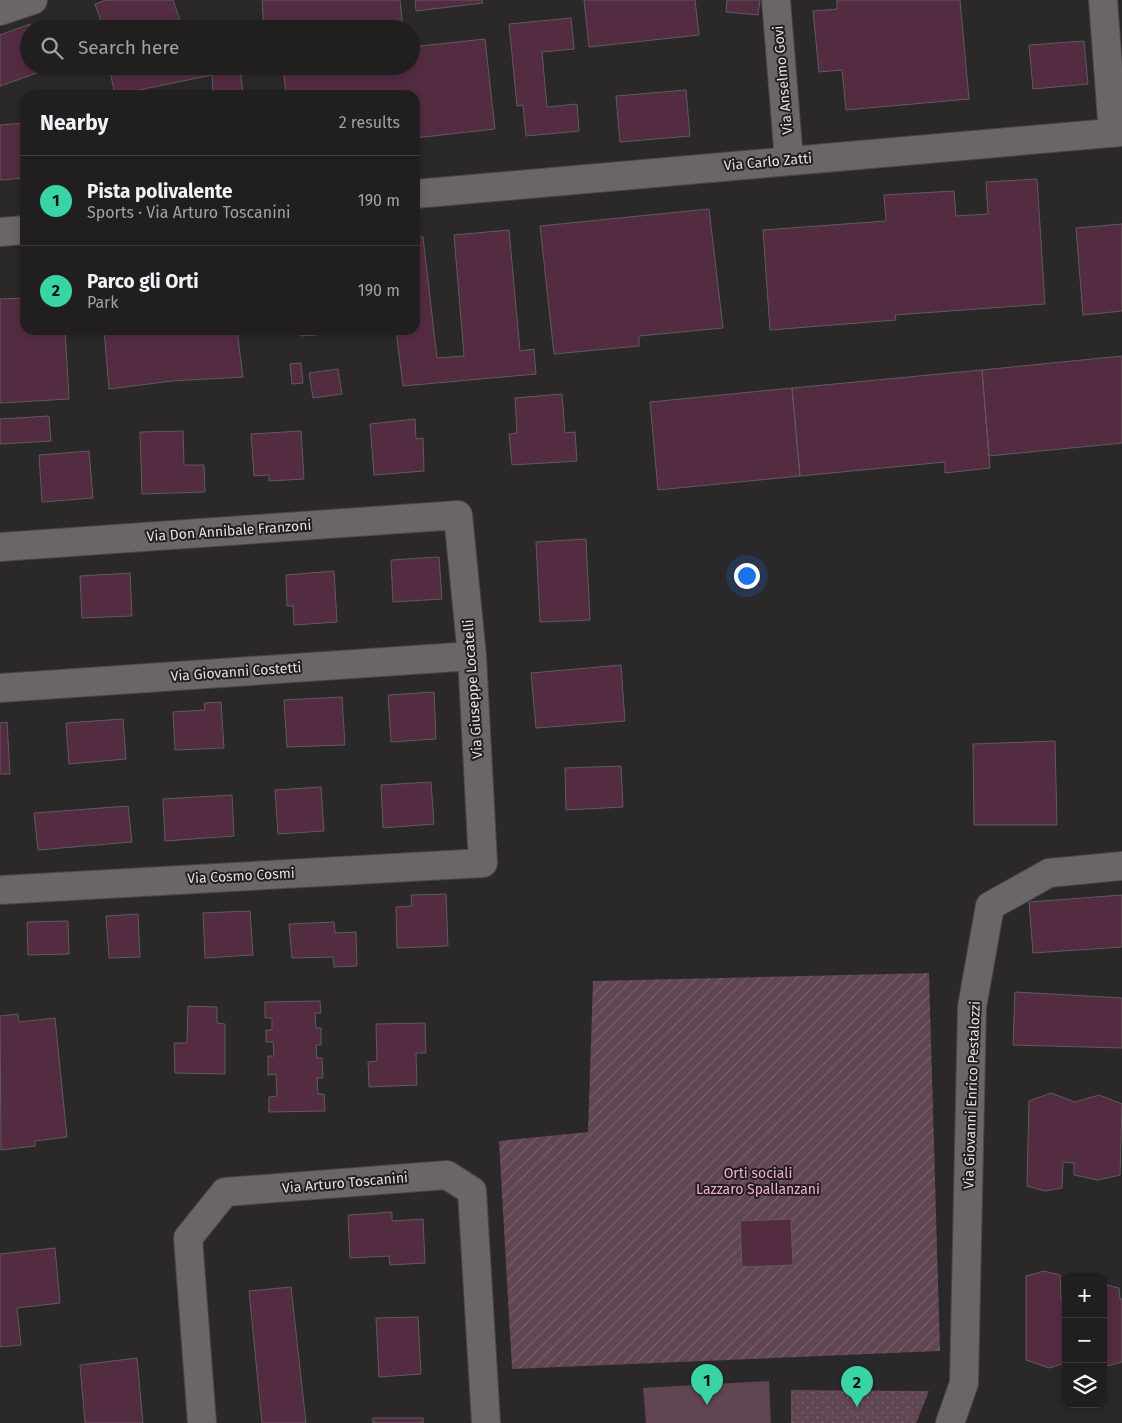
<!DOCTYPE html>
<meta charset="utf-8">
<style>
:root{--surface:#201e1f;--page:#2d2b2c;--text:#f1f3f6;--muted:#a2a2a4;--line:#3d3c3d;--accent:#39d4a5}
body{margin:0;font-family:"Fira Sans",sans-serif;background:var(--page);color:var(--text)}
.controls{position:absolute;right:15px;bottom:15px;display:grid;overflow:hidden;border-radius:10px;box-shadow:0 2px 8px #0003}
.controls button{width:45px;height:45px;display:grid;place-items:center;padding:0;border:0;border-bottom:1px solid var(--line);background:var(--surface);color:var(--text);font:25px sans-serif}
.you{position:absolute;left:746px;top:575px;width:18px;height:18px;margin:-12px;border:4px solid #fff;border-radius:50%;background:#1a73e8;box-shadow:0 0 0 8px #1a73e833}
.badge{display:grid;place-items:center;width:32px;height:32px;border-radius:50%;background:var(--accent);color:#111;font-size:16px;font-weight:700}
.pin{position:absolute;translate:-50% -41px;filter:drop-shadow(0 1px 2px #0008)}
.pin::after{content:'';position:absolute;top:26px;width:18px;height:15px;background:inherit;clip-path:polygon(0 0,100% 0,50% 100%)}
.list{margin:0;padding:0;list-style:none}
h2{display:flex;justify-content:space-between;align-items:center;height:65px;margin:0;padding:0 20px;font-size:21px}
h2 small{font-size:16px;font-weight:400;color:var(--muted)}
.list li{display:grid;grid-template-columns:32px 1fr auto;gap:15px;align-items:center;box-sizing:border-box;height:90px;padding:0 20px;border-top:1px solid var(--line)}
.list b{display:block;font-size:19px;white-space:nowrap}
.list p{margin:0;font-size:16px;white-space:nowrap;color:var(--muted)}
.list em{font-size:16px;font-style:normal;color:var(--muted)}
.icon{flex:none;width:28px;height:28px;fill:none;stroke:currentColor;stroke-width:2;stroke-linecap:round;stroke-linejoin:round}
.map{position:relative;flex:none;width:1122px;height:1423px;overflow:hidden}
.search{position:absolute;background:var(--surface);box-shadow:0 2px 8px #0003;left:20px;top:20px;width:400px;height:55px;display:flex;align-items:center;gap:12px;box-sizing:border-box;padding:0 18px;border-radius:28px;color:var(--muted);font-size:19px}
.panel{position:absolute;background:var(--surface);box-shadow:0 2px 8px #0003;left:20px;top:90px;width:400px;height:245px;border-radius:15px}
.map>svg:first-child{display:block}
</style>
<div class="map">
<svg width="1122" height="1423" viewBox="0 0 1122 1423">
<defs>
<pattern id="park-dots" width="8" height="8" patternUnits="userSpaceOnUse" patternTransform="scale(1.25)"><rect width="8" height="8" fill="#604552"/><path d="M2 2h.1M6 6h.1" fill="none" stroke="#77606b" stroke-width="1.8" stroke-linecap="round"/></pattern>
<pattern id="garden-furrows" width="10" height="10" patternUnits="userSpaceOnUse" patternTransform="scale(1.25)"><rect width="10" height="10" fill="#604552"/><path d="M-1 1l2-2M0 10L10 0M9 11l2-2" fill="none" stroke="#77606b"/></pattern>
</defs>
<rect width="100%" height="100%" fill="#2b2829"/>
<!-- grass -->
<path fill="#604552" d="M769,1381l2,42h-125l-3,-35z"/>
<!-- park -->
<path fill="url(#park-dots)" d="M791,1390l138,1 -13,32h-125z"/>
<!-- garden -->
<path fill="url(#garden-furrows)" d="M929,973l11,378 -428,18 -13,-228 89,-9 5,-151z"/>
<!-- building -->
<path fill="#542c42" stroke="#5f5b5d" d="M106,0h67l7,20 -26,9h-50l-9,-25z
M262,0h138l3,29h-139z
M415,0h67l1,3 -67,8z
M584,0h111l4,35 -110,12z
M727,0h33l-2,15 -32,-3z
M837,0h123l9,99 -123,11 -4,-40 -23,2 -6,-61 24,-2z
M571,18l3,31 -32,3 5,55 30,-3 2,27 -53,5 -3,-31 -6,1 -8,-82z
M30,24l2,5h-3v37h5l3,7 -37,13v-51z
M485,39l10,90 -80,9v-43h-129l-3,-29h128v-19z
M1084,41l4,43 -55,5 -4,-44z
M133,66h107l3,29h-30l-1,-20 -97,20 -5,-24z
M686,90l4,46 -70,6 -4,-46z
M25,123v55l-25,2v-55z
M1037,179l8,125 -150,11 1,5 -126,10 -7,-100 123,-9 -2,-26 70,-4 2,25 32,-2 -2,-32z
M709,209l14,119 -84,8v10l-85,8 -14,-128z
M1122,224v87l-39,4 -7,-87z
M509,230l11,121 14,-2 2,25 -133,12 -7,-56h19v-93h8l14,121 27,-2 -10,-121z
M25,298v32h40l4,69 -69,4v-104z
M104,330h133l6,47 -71,4 -63,8z
M300,330h52v2l-51,4z
M1122,356v87l-133,13 -7,-86z
M301,363l2,20 -11,1 -2,-20z
M338,369l4,25 -29,4 -4,-25z
M982,370l8,98 -45,5v-11l-145,14 -8,-88z
M792,388l8,88 -142,14 -8,-88z
M562,394l3,39 10,-1 2,29 -65,4 -3,-31 8,-1 -2,-35z
M49,416l2,25 -51,3v-25z
M415,419l1,20 7,-1 1,33 -50,4 -4,-51z
M183,431l1,34h20l1,27 -63,2 -2,-62z
M301,431l3,48 -35,2v-6l-15,1 -3,-42z
M89,451l4,47 -51,4 -3,-47z
M586,539l4,81 -50,2 -4,-80z
M439,557l3,42 -49,3 -2,-42z
M334,571l3,51 -43,3 -1,-19h-6l-1,-31z
M130,573l2,43 -50,2 -2,-42z
M621,665l4,56 -89,7 -5,-55z
M434,692l2,47 -45,3 -3,-47z
M342,697l3,48 -58,2 -3,-47z
M221,702l3,46 -49,2 -2,-38 32,-2 -1,-7z
M123,719l3,40 -57,5 -3,-41z
M7,722l3,52h-10v-51z
M1055,741l2,84h-83l-1,-81z
M621,766l2,41 -57,3 -1,-42z
M431,782l3,42 -51,4 -2,-43z
M321,787l3,44 -46,3 -3,-44z
M232,795l2,41 -69,5 -2,-42z
M128,806l4,36 -94,8 -4,-37z
M446,894l2,52 -51,2 -1,-41 16,-1 -1,-11z
M1122,895v52l-89,6 -4,-51z
M250,911l3,44 -48,3 -2,-45z
M138,914l2,43 -31,1 -3,-42z
M68,921l1,33 -41,1 -1,-33z
M334,922l1,11 21,-1 1,34 -23,1 -1,-10 -41,1 -3,-34z
M1015,992l107,6v50l-109,-3z
M320,1001l1,12h-6l1,15h5v17h-5l1,13h5l1,20h-6l1,16h6l1,17 -56,1v-15l8,-1 -1,-22 -8,1v-19h6l-1,-14h-7v-12h6v-12h-7v-16z
M188,1006l29,1v16l8,1v50l-50,-1 -1,-30h13z
M18,1014l1,8 36,-4 12,119 -32,4v5l-34,4 -1,-134z
M425,1023l1,30h-10l1,32 -48,2 -1,-25 9,-1 -1,-37z
M1051,1093l24,9 24,-7 23,9 -2,71 -22,5 -24,-5v-12l-11,-1 -1,26 -17,3 -18,-5 2,-85z
M392,1212v9l31,-2 2,44 -35,2 -1,-9 -39,2 -2,-43z
M791,1219l2,46 -51,2 -2,-46z
M55,1248l5,55 -43,5 4,37 -21,2v-93z
M1044,1271l16,4 1,25h5v63l-17,5 -23,-8v-84z
M1103,1284l16,4 1,11h2v63l-19,5z
M291,1287l15,136h-44l-13,-132z
M418,1317l3,57 -42,3 -3,-59z
M137,1358l6,65h-58l-5,-58z
M373,1418h50v5h-50z"/>
<g fill="none" stroke-linecap="round" stroke-linejoin="round">
<defs>
<path id="minor" d="M776,0l13,160
M1103,0l10,133
M0,11l33,-11
M415,194l707,-62
M0,232l25,-2
M0,547l458,-32 14,141 11,207 -483,27
M0,688l472,-32
M202,1423l-14,-185 37,-46 222,-17 25,16 14,232
M950,1423l14,-40 8,-376 18,-101 59,-33 73,-7"/>
</defs>
<!-- minor casing -->
<use href="#minor" stroke="#4a4648" stroke-width="30"/>
<!-- minor -->
<use href="#minor" stroke="#6a6567" stroke-width="28"/>
</g>
<g text-anchor="middle" dominant-baseline="central" stroke-width="4" stroke-linejoin="round" paint-order="stroke">
<!-- street labels -->
<g font-size="14" fill="#e3e0e1" stroke="#221e20">
<text transform="translate(783 80) rotate(-95)">Via Anselmo Govi</text>
<text transform="translate(768 162) rotate(-5)">Via Carlo Zatti</text>
<text transform="translate(229 531) rotate(-4)">Via Don Annibale Franzoni</text>
<text transform="translate(236 672) rotate(-4)">Via Giovanni Costetti</text>
<text transform="translate(473 689) rotate(-94)">Via Giuseppe Locatelli</text>
<text transform="translate(241 876) rotate(-3)">Via Cosmo Cosmi</text>
<text transform="translate(972 1095) rotate(-88)">Via Giovanni Enrico Pestalozzi</text>
<text transform="translate(345 1183) rotate(-5)">Via Arturo Toscanini</text>
</g>
<!-- park labels -->
<g font-size="14" fill="#f6add2" stroke="#221e20">
<text x="758" y="1173">Orti sociali<tspan x="758" dy="16">Lazzaro Spallanzani</tspan></text>
</g>
</g>
</svg>
<div class="controls">
<button>+</button>
<button>−</button>
<button><svg class="icon" aria-label="layers" viewBox="0 0 24 24"><path d="M12 4l9 5-9 5-9-5zM3 14l9 5 9-5"/></svg></button>
</div>
<div class="you"></div>
<div class="pin badge" style="left:707px;top:1405px">1</div>
<div class="pin badge" style="left:857px;top:1407px">2</div>
<div class="search"><svg class="icon" aria-label="search" viewBox="0 0 24 24"><circle cx="10" cy="10" r="6"/><path d="M15 15l6 6"/></svg>Search here</div>
<section class="panel">
<h2>Nearby<small>2 results</small></h2>
<ul class="list">
<li><span class="badge">1</span><div><b>Pista polivalente</b><p>Sports · Via Arturo Toscanini</p></div><em>190 m</em></li>
<li><span class="badge">2</span><div><b>Parco gli Orti</b><p>Park</p></div><em>190 m</em></li>
</ul>
</section>
</div>
